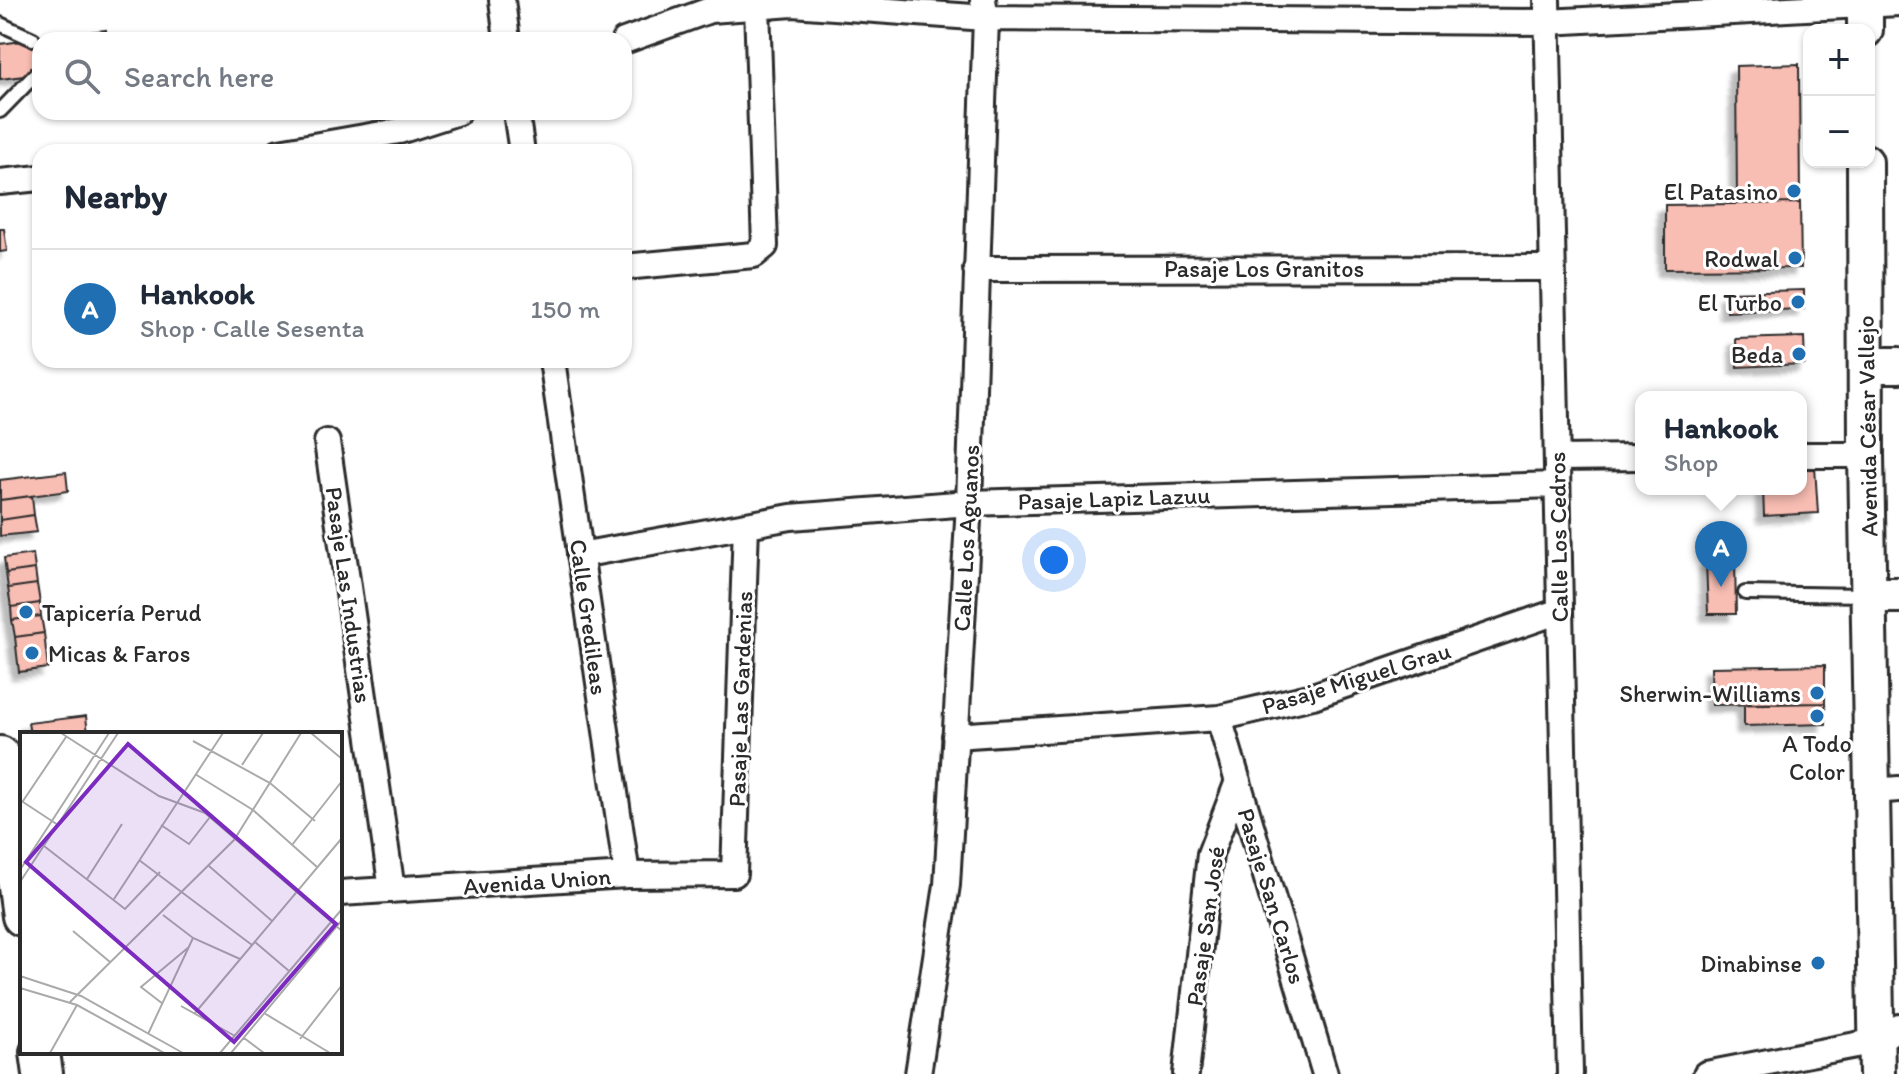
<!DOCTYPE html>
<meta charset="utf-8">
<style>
:root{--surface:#fff;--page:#f2f2f3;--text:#1f2937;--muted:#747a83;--line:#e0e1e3;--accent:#1f6fb2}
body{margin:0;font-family:Itim,sans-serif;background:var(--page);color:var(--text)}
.controls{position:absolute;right:24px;top:24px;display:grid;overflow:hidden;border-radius:16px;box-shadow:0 2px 6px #0004}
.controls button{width:72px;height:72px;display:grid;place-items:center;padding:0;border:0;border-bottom:2px solid var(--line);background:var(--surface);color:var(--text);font:40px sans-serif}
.you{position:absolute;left:1054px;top:560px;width:28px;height:28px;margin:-20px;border:6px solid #fff;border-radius:50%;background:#1a73e8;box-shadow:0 0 0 12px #1a73e833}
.badge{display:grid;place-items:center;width:52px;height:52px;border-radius:50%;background:var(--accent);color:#fff;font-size:26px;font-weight:700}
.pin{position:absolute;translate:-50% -66px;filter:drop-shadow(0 2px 4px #0008)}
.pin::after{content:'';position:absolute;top:42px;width:28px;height:24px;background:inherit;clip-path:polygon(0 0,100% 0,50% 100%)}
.popup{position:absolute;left:1635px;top:391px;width:172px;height:104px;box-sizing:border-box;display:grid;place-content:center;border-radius:16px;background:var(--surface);filter:drop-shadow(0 2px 6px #0005);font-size:26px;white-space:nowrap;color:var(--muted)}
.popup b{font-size:30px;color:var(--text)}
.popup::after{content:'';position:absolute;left:50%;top:100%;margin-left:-16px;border:16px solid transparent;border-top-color:var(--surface)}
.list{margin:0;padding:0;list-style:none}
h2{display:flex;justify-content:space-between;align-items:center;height:104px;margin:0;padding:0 32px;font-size:34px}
h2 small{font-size:26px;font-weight:400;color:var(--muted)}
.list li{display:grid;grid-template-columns:52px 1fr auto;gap:24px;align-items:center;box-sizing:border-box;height:120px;padding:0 32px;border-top:2px solid var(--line)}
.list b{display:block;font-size:30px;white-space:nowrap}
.list p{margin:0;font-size:26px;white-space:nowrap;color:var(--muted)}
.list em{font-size:26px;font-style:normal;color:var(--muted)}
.icon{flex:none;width:44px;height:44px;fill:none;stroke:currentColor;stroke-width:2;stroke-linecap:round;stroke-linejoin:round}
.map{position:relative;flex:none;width:1899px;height:1074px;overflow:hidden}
.search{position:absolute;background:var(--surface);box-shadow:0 2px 6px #0004;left:32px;top:32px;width:600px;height:88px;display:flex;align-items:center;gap:20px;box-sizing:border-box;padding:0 28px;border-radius:24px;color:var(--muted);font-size:30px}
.panel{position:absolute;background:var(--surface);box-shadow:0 2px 6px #0004;left:32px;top:144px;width:600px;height:224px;border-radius:24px}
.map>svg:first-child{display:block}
</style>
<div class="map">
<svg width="1899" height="1074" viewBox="0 0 1899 1074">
<defs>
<filter id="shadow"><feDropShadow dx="-7" dy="7" stdDeviation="2" flood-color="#0004"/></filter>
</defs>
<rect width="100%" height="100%" fill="#fff"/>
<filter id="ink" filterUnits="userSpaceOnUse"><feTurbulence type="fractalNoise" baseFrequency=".0125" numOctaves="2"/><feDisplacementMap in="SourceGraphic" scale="16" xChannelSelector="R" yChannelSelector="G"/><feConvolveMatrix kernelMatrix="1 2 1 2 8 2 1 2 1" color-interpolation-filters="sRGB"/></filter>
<g filter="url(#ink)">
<!-- building -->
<path fill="#f8bdb3" stroke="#2b2b2b" stroke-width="2" filter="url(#shadow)" d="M106,30l1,10h-67v34l-40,5v-35z
M1799,64l1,139 -63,1 -1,-138z
M1800,203l1,65 -136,1v-64z
M0,229h4l3,22 -7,1z
M1804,290v19l-77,3v-20z
M1804,337l1,27 -68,3 -1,-28z
M1815,467l3,46 -54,3 -1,-27h38v-21z
M66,472l2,19 -68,9v-20z
M32,496l2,19 -34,5v-20z
M34,515l3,17 -37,4v-16z
M33,554l2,15 -29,4 -2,-15z
M1735,560l1,54h-28l-2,-53z
M35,569l2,15 -29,4 -2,-15z
M37,584l3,19 -29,4 -3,-19z
M40,603l1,13 -29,4 -1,-13z
M41,616l3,17 -29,4 -3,-17z
M44,633l4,35 -29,4 -4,-35z
M1825,665v38l-113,2 -1,-38z
M1825,703l1,21 -82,2v-22z
M86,716l2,18h-58l-2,-11z"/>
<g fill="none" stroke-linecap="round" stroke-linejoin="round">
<defs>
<path id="service" d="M0,24l33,15
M0,111l36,-37
M1745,593l120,2"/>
<path id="minor" d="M502,0l5,40
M1547,0l23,1074
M624,41l86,-31 83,-6 193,14 561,4 352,-19
M516,112l6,40
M279,152l120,-21 59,-19
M0,182l40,-4
M624,267l130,-12 11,-9 -8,-240
M976,269l576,-1
M552,360l75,515
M327,442l65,448
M1801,455h65
M1557,458l84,-1
M580,555l211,-38 178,-14 588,-18
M1219,718l106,356
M955,736l264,-18 94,-22 247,-85
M1871,791l28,-2
M340,893l287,-18 107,-1 12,-349
M918,1074l29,-189 22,-382 17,-485 -3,-18
M1186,1074l24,-220 28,-73
M1706,1074l171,-33 22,-14"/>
<path id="secondary" d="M1865,0v30
M1865,162l1,293 11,619
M1866,365h33
M1869,595h30"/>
<path id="primary" d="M0,756l22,160
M40,1052l3,22"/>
</defs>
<!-- service casing -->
<use href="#service" stroke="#2b2b2b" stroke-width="18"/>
<!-- minor casing -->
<use href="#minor" stroke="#2b2b2b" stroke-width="30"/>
<!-- secondary casing -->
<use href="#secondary" stroke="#2b2b2b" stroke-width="40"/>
<!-- primary casing -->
<use href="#primary" stroke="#2b2b2b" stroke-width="44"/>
<!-- service -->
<use href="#service" stroke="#fff" stroke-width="12"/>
<!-- minor -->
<use href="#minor" stroke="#fff" stroke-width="24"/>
<!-- secondary -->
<use href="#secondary" stroke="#fff" stroke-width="34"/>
<!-- primary -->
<use href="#primary" stroke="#fff" stroke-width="38"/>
</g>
</g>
<!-- markers -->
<g fill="#1f6fb2" stroke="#fff" stroke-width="3">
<circle cx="1794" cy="191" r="8"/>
<circle cx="1795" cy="258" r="8"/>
<circle cx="1798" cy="302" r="8"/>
<circle cx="1799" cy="354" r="8"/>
<circle cx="26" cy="612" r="8"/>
<circle cx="32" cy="653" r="8"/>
<circle cx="1817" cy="693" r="8"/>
<circle cx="1817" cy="716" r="8"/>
<circle cx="1818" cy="963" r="8"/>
</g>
<g text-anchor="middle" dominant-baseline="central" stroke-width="6" stroke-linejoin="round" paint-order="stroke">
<!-- poi labels -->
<g font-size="24" fill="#2b2b2b" stroke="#fff" text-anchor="end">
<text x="1778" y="191">El Patasino</text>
<text x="1779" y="258">Rodwal</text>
<text x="1782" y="302">El Turbo</text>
<text x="1783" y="354">Beda</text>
<text x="42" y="612" text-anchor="start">Tapicería Perud</text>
<text x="48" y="653" text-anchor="start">Micas &amp; Faros</text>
<text x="1801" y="693">Sherwin-Williams</text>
<text x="1817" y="743" text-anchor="middle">A Todo<tspan x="1817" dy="28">Color</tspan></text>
<text x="1802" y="963">Dinabinse</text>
</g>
<!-- street labels -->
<g font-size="24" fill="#2b2b2b" stroke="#fff">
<text x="1264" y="268">Pasaje Los Granitos</text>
<text transform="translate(1867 426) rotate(-91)">Avenida César Vallejo</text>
<text transform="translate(1114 498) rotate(-2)">Pasaje Lapiz Lazuu</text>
<text transform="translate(1558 537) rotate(-91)">Calle Los Cedros</text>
<text transform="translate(966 538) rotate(-87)">Calle Los Aguanos</text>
<text transform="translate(349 595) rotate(82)">Pasaje Las Industrias</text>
<text transform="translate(589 617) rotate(82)">Calle Gredileas</text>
<text transform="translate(1356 678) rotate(-17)">Pasaje Miguel Grau</text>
<text transform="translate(740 699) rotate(-88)">Pasaje Las Gardenias</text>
<text transform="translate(537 881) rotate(-4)">Avenida Union</text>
<text transform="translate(1272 896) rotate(73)">Pasaje San Carlos</text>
<text transform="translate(1205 926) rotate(-82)">Pasaje San José</text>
</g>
</g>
<!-- overview -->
<g transform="translate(20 732)">
<rect width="322" height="322" fill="#fff"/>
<path fill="none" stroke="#aaa" stroke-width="2" d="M41,1l98,63 46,17 137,118M291,1l31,26M173,9l77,42 45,38M222,33l21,-32M175,42l58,36 64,57M0,68l38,25M3,69l43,-64M141,93l28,19 21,-27M272,113l50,-64M24,114l81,63 35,-37M119,128l113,85M189,134l63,55M0,138l89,-137M67,147l35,-55M0,150l98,-149M94,167l109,-166M143,183l30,23 47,21M53,199l37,31M235,210l34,29M0,244l61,20 102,57M0,256l57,17 87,48M50,270l164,-162 67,-107M143,272l-22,-17 48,-40M161,274l54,30M175,281l147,-175M244,281l66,40M128,302l45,-96M224,306l20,15M280,307l42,-54M30,321l27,-48M200,321l122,-144M211,321l111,-133"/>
<path fill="#7b2cbf" fill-opacity="0.15" stroke="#7b2cbf" stroke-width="4" d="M108,12l208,180 -102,118 -208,-180z"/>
<rect width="322" height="322" fill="none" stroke="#2b2b2b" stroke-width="4"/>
</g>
</svg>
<div class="controls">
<button>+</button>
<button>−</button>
</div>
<div class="you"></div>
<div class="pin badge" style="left:1721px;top:587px">A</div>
<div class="popup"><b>Hankook</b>Shop</div>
<div class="search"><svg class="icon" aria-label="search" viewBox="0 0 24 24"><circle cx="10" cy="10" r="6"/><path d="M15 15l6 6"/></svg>Search here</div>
<section class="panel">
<h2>Nearby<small></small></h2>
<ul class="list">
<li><span class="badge">A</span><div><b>Hankook</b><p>Shop · Calle Sesenta</p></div><em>150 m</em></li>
</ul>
</section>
</div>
